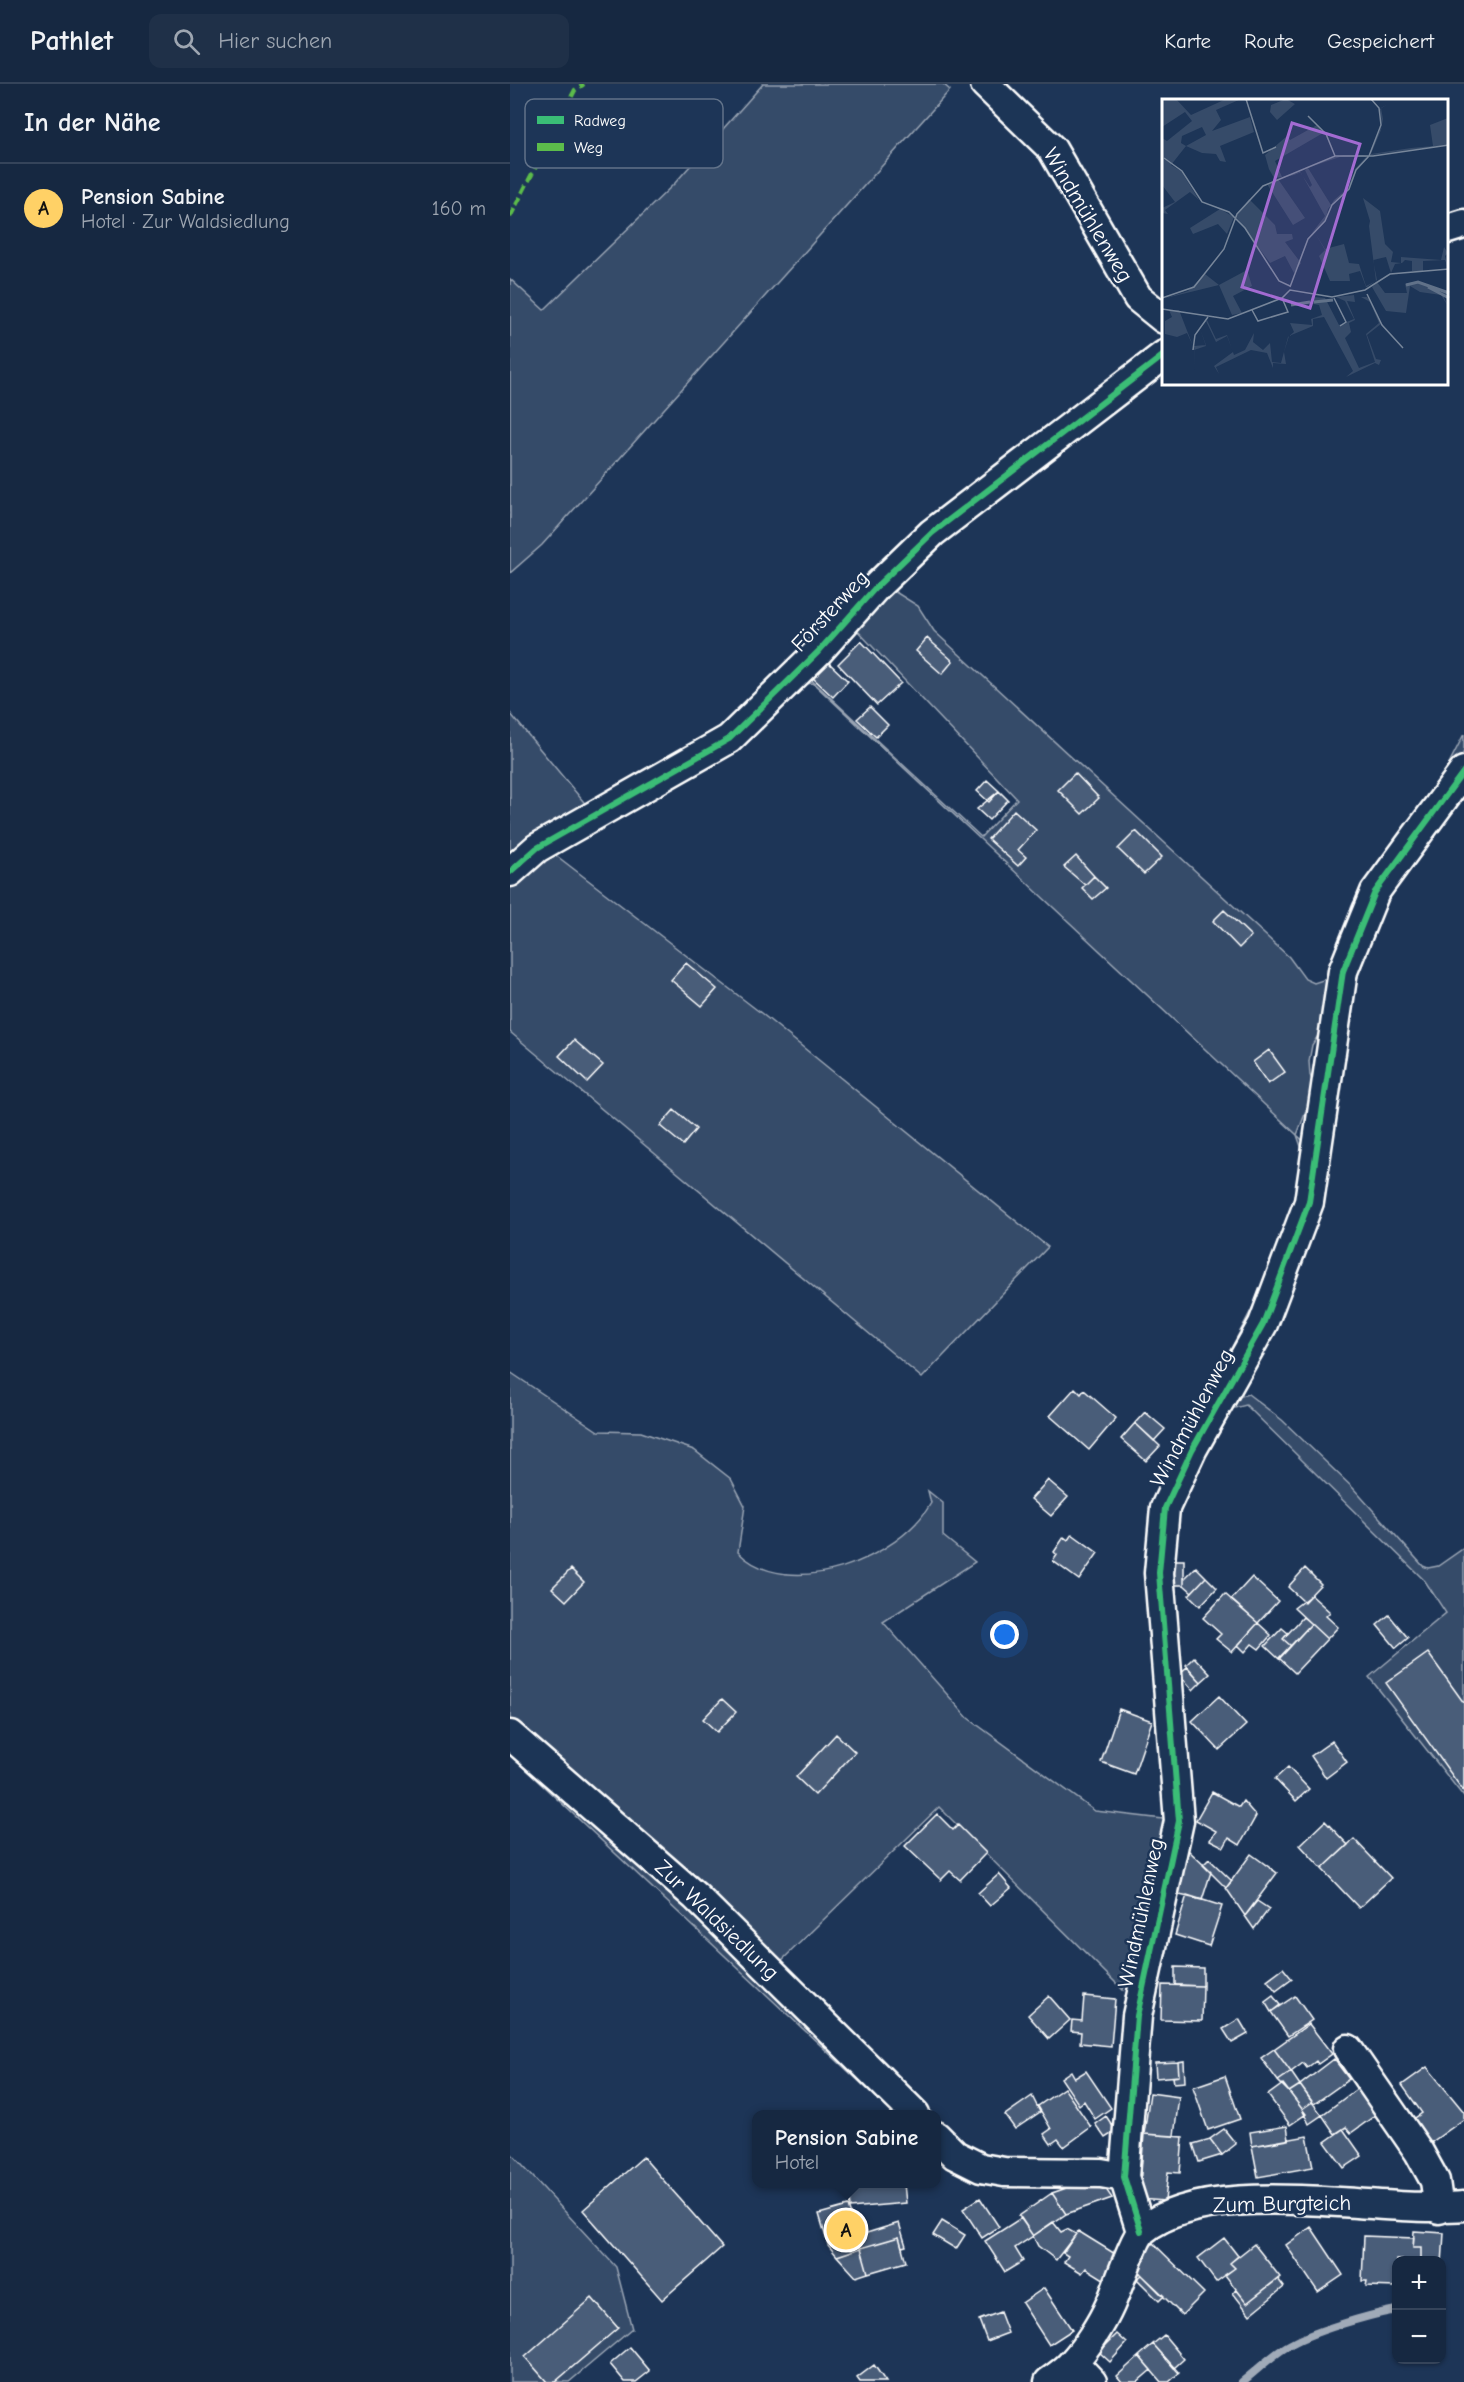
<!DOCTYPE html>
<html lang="de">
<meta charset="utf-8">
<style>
:root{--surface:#162841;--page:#1f3048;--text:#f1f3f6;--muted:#9ea6b1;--line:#35445a;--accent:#ffd166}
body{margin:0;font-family:"Comic Neue",sans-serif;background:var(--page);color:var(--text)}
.controls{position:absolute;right:18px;bottom:18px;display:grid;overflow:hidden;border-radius:12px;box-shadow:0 2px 4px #0004}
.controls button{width:54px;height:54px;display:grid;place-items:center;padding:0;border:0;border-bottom:2px solid var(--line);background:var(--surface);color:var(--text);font:30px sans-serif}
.you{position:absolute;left:495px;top:1551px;width:21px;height:21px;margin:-15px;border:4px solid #fff;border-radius:50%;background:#1a73e8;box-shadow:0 0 0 9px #1a73e833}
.badge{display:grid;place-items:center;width:39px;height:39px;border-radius:50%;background:var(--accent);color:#111;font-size:20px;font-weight:700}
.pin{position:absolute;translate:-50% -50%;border:3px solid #fff;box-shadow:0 2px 6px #0006}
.popup{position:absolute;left:242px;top:2026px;width:189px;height:78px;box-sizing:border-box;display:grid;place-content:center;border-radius:12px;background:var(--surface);filter:drop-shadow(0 2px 4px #0005);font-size:20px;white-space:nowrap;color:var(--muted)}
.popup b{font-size:22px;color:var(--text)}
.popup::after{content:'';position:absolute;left:50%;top:100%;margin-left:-12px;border:12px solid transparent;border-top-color:var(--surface)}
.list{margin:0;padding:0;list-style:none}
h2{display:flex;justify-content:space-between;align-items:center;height:78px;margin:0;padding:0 24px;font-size:26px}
h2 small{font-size:20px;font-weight:400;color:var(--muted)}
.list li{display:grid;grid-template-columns:39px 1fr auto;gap:18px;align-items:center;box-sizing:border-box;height:90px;padding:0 24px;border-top:2px solid var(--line)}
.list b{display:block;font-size:22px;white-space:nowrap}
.list p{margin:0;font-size:20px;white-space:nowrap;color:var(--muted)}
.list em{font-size:20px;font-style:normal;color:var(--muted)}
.icon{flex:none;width:33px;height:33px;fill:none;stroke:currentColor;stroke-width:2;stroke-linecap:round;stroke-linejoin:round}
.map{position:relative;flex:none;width:954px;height:2298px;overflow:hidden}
header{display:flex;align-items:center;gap:36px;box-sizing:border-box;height:84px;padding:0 30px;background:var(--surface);border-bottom:2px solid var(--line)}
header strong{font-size:28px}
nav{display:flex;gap:33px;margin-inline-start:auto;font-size:21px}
.search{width:420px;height:54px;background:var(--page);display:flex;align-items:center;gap:15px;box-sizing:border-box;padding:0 21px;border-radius:12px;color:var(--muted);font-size:22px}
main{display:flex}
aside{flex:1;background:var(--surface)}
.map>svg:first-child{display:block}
</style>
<header>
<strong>Pathlet</strong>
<div class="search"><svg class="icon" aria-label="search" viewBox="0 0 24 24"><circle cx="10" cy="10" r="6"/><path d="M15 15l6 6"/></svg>Hier suchen</div>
<nav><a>Karte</a><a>Route</a><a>Gespeichert</a></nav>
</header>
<main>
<aside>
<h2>In der Nähe<small></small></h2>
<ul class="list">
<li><span class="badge">A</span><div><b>Pension Sabine</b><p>Hotel · Zur Waldsiedlung</p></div><em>160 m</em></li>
</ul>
</aside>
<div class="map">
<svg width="954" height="2298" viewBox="0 0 954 2298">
<rect width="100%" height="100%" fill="#1d3557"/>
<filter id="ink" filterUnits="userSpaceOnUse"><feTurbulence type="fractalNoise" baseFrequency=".0167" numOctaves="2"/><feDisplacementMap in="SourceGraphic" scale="12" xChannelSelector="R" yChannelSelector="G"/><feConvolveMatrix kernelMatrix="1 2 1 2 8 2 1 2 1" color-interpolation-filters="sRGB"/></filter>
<g filter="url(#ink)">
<!-- green -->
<path fill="#364b69" stroke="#9aa5b4" stroke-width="1.5" d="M253,0h180l7,6 -408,455 -32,28v-294l34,31 131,-127z
M379,504l29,18 16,25 355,326 16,22 9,4 15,-5 7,-32 17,-43 83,-114 28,-55v17l-8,18 -24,36 -46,60 -22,36 -16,37 -21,84 -15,23 -3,16 1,14 5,12 -18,48 13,12v15l-23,89 -32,70 -43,79 -20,23 87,-166 18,-56 8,-43 -8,-23 -484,-452 -15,2 -63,54 -97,63 -4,-1 100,-63 71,-64 176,163 36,-38 -164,-173 28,-34z
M0,629l78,94 -78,47z
M39,766l212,163 287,234 -126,131 -412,-346v-150z
M0,1288l88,59 43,1 53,18 37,29 14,27 -7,46c50,51 162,7 193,-49l-3,-12 15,12v33l32,26 -92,60 85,96 127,93 68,8 6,13 -20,86 -10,19 -16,53 -184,-183 -161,157 -164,-153 -104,-91z
M738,1310l34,26 71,68 70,78 5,2 10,-2 26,-18v249l-95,-120 77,-64 -21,-32 -179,-176 -23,6 9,-12z
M0,1664l54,43 343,323h-13l-384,-359z
M0,2068l106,115 16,62 -63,53h-59z"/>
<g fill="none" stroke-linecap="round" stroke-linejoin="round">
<!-- stream -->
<path stroke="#a0aab8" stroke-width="8" d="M732,2298c14,-11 28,-25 44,-35 23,-15 83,-32 110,-37"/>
</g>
<!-- building -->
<path fill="#4a5d79" stroke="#fff" stroke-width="1.5" d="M417,554l26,23 -11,13 -26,-23z
M351,557l40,42 -24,22 -39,-41z
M318,578l20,19 -15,16 -20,-19z
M360,623l18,18 -12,12 -19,-18z
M565,689l24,25 -17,16 -24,-24z
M477,696l12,11 -10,11 -12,-11z
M489,707l9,9 -19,20 -12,-11z
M504,726l22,20 -18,20 8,7 -8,9 -30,-27z
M626,747l26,26 -18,17 -26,-25z
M566,772l18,20 -9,9 -21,-18z
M584,792l12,12 -13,11 -11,-11z
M714,826l27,26 -12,12 -26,-27z
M176,879l31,26 -15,17 -31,-26z
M64,956l29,25 -16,17 -28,-26z
M759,966l16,22 -17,12 -15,-22z
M164,1026l22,19 -13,16 -23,-19z
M565,1304l6,6 3,-4 32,28 -27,32 -39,-34z
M635,1328l20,17 -11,12 -19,-18z
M625,1339l25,23 -14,15 -25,-22z
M538,1396l20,17 -17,19 -20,-17z
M562,1450l26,19 -19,27 -26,-19 4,-6 -3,-3 10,-15 4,3z
M660,1476h14v25h-14z
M686,1483l10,10 -14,15 -8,-7v-6z
M795,1484l16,16 -17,18 -16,-15z
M61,1485l13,13 -18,19 -14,-13z
M696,1493l11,11 -17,18 -11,-11z
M742,1493l26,24 -20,22 -27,-23z
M715,1510l33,29 -26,29 -16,-13 5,-5 -18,-16z
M801,1511l19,17 -4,4 12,11 -11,12 -33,-31z
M879,1531l19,23 -12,10 -19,-23z
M793,1533l8,7 -20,22 -8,-7z
M748,1539l13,12 -12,14 -7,-5 -7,8 -7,-7z
M801,1540l16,15 -32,34 -16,-15z
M772,1544l6,5 -5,6 8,7 -12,13 -14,-13z
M918,1569l36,50v89l-78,-109z
M684,1573l16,17 -9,8 -15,-17z
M677,1583l14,15 -8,8 -14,-16z
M709,1612l27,29 -27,25 -27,-29z
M212,1615l14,13 -19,20 -14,-13z
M609,1625l33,12 -18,53 -33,-12z
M326,1650l19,18 -40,43 -19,-18z
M822,1657l15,21 -21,16 -15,-22z
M778,1683l21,22 -13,12 -21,-22z
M702,1708l27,15 4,-6 13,15 -16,29 -11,-7 -5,9 -14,-7 6,-9 -20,-11z
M427,1730l16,16 5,-5 28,28 -26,27 -10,-9 -9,9 -36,-34z
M815,1737l23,24 -26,24 -22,-24z
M844,1755l37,39 -32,30 -37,-39z
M678,1766l23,22 -9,28 -27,-6z
M741,1770l26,19 -32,43 -19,-28z
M699,1775l23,22 -6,7 -23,-23z
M489,1790l12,14 -21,18 -12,-13z
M677,1811l35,11 -13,40 -34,-11z
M747,1817l12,8 -15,20 -9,-13z
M665,1883l28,1v18l-28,-1z
M773,1884l9,11 -16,12 -9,-11z
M652,1901l41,1 -1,35 -41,-1z
M539,1912l21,24 -21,19 -21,-24z
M574,1912l31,3 -4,47 -31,-3 1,-11 -10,-1 1,-11 10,1z
M763,1912l7,9 -9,7 -6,-10z
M785,1912l17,24 -24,16 -17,-24z
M729,1935l9,15 -16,9 -9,-14z
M799,1940l23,30 -14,10 -2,-3 -9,7 -4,-5 -12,9 -17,-23z
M764,1965l17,23 -13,9 -17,-23z
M824,1975l15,20 -35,25 -14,-19z
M674,1977l1,21 -11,1 -1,-6 6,-1 -1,-14z
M668,1978l1,14 -23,2 -1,-15z
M917,1983l37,45v7l-35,25 -17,-24 10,-7 -20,-28z
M561,1987l4,7 11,-7 25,37 -16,11 -11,-18 -5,4 -18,-27z
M781,1988l9,13 -11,7 -11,-11z
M715,1992l15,43 -32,11 -15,-43z
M773,2000l23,30 -16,11 -22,-30z
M790,2001l12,17 -10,7 -13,-17z
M554,2004l27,39 -27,20 -6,-8 -7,5 -7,-10 7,-5 -13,-23z
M848,2004l19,26 -26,19 -5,-6 -11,7 -13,-19z
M640,2009l29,4 -5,39 -30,-2z
M522,2012l8,16 -25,17 -10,-14z
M802,2018l10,13 -13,9 -7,-15z
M596,2032l10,15 -11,7 -10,-14z
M777,2042l2,14 -37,6 -2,-14z
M714,2045l12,15 -14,11 -12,-16z
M833,2045l19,27 -18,12 -19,-26z
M634,2050l39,3 -3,36 -12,-1 -3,29 -26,-2z
M797,2052l6,31 -55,10 -6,-31z
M700,2055l12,16 -23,7 -6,-18z
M133,2073l79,90 -60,53 -79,-90z
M577,2097l14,1 11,16 -46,16 -14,-21z
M338,2100h56l2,19 -56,5z
M542,2109l14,21 -33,22 -14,-20z
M470,2114l19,29 -17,11 -19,-29z
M338,2122l13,42 -24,8 -9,-11 -9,-31z
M511,2134l12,18 -18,12 8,13 -18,11 -20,-31z
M432,2137l23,14 -9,14 -23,-14z
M543,2138l8,10 6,-3 9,5 -20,26 -18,-14 -5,-10z
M389,2139l7,23 -4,1 -3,-10 -38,11 -4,-12z
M801,2143l32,48 -25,17 -32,-47z
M568,2147l47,29 -15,23 -24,-15 -4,5 -18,-11 4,-6 -5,-3z
M904,2147l30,2 -2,31v-4h-21v-12h-8z
M854,2152l50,2 -1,10h8v12h-25v27l-30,-1 1,-5h-5z
M389,2153l7,25 -38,11 -7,-25z
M714,2154l14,18 -8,7 5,5 -19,14 -18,-24z
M643,2159l51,50 -22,22 -48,-48z
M744,2160l26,33 -33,26 -22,-28 10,-7 -5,-5z
M351,2164l7,25 -12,4 -19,-21z
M632,2191l22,21 -5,5 -22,-22z
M768,2195l6,8 -34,28 -17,-22 4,-3 10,13z
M534,2204l28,42 -23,15 -27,-42z
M82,2214l26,30 -63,54h-8l-22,-25z
M490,2228l8,21 -21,8 -8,-21z
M607,2250l10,9 -17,19 -11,-10z
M654,2251l20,24 -10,9 -21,-24z
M643,2260l26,29 -10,9h-8l-22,-26z
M120,2263l20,24 -14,11h-11l-15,-18z
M629,2272l12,14 -14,12h-15l-5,-6z
M364,2281l12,17h-26l-3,-4z"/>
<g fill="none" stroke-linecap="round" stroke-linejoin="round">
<defs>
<path id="minor" d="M475,0l67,65 86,149 26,21
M938,145l16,-5
M0,788l27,-24 192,-109 89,-87 58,-65 56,-54 232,-178
M0,1651l186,162 219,217
M838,1965l71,103 16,29 4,28
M426,2052l19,19 26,13 23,4 97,1 23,4
M631,2147l-17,-54 13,-161 42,-195 -20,-248 6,-65 27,-58 71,-126 46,-122 34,-231 32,-79 89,-121
M563,2278l19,20
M539,2298c8,-6 18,-12 24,-20 14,-15 29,-39 37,-57 7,-15 24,-67 33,-75 68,-56 237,-16 321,-24"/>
</defs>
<!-- minor casing -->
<use href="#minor" stroke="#fff" stroke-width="33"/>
<!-- minor -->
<use href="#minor" stroke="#1d3557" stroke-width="28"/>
<!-- quiet -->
<path stroke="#5cbc4b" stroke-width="4.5" stroke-dasharray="9 4.5" stroke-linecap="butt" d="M0,133l65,-127 9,-6"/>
<defs>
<path id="cycleway" d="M0,788l27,-24 192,-109 89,-87 58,-65 56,-54 232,-178
M631,2147l-17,-54 13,-161 42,-195 -20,-248 6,-65 27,-58 71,-126 46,-122 34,-231 32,-79 89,-121"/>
</defs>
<!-- cycleway casing -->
<use href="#cycleway" stroke="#1d3557" stroke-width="10"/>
<!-- cycleway -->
<use href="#cycleway" stroke="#3abd76" stroke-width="6"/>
</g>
</g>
<g text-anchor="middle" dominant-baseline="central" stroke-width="5" stroke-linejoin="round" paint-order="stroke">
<!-- street labels -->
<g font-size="22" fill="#fff" stroke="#1d3557">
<text transform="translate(578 131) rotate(59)">Windmühlenweg</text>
<text transform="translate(320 527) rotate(-47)">Försterweg</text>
<text transform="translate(682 1334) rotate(-62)">Windmühlenweg</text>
<text transform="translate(631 1829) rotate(-78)">Windmühlenweg</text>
<text transform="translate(207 1836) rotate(44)">Zur Waldsiedlung</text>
<text transform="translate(772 2120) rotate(-1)">Zum Burgteich</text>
</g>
</g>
<!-- overview -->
<g transform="translate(652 15)">
<rect width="286" height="286" fill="#1d3557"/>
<path d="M0,0h14l15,16 35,-16h15l-25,11 5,10 -9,11 38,-14 4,15 -34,14 6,16 -6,-1 -4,-7 -14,-1 -16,-7 -15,19 10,6 18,29 -9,-8 -25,18 3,4 -6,-1v-5l13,-6 -13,-17v-47l5,3 25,-20 -7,-9 -23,15zM40,28l4,8 -20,11 -5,-3 1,-7zM124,0l9,5 -18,16 -7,-8 1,-7zM226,5l-7,4 2,11 -2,11 -10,24 40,-6 22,-2 -3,-21 18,-7v27l-77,10 -1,-2 2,-6 10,-21 -2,-17zM155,26l6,8 -48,28 7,16 -8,1 -5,-9 3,11 -7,-25 22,-19 3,4zM182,56h19l3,1 1,1 -13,14 -3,12 -4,7 -14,13 -5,6 -2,9 -4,6 -11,10 14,-18 -24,-43h-2l-5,2 -9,2 15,-5 10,15 2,-2 -7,-15 3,-2 23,37 3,-5 14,-12 7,-19 11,-12h-26l-30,10 24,-10zM116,80l27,39 -12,7 -26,-41zM201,99l17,13 5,33 8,8 -2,10 10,1v-6l40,3 3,-13 4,6 -3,3 3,12 -3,-8 -22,1v11l-11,-1v-10l-7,-1 -3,3 -7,1 -4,9 -5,-16 -13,3 4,20 -10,7h-1l-6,-16 -11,3 1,7h-20l-11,-25 6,-6 -10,-17 10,16 19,-5 5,19 10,1 7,22 10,-5 -7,-55 1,-5zM87,100l26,26 2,9h15l1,5 -8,3 16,21 -7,10 -9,-17 -15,7 -34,-46zM58,110l14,8 -7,17 -9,-10 -25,10 -3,-6zM85,171l5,16 -19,10 9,17 -10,2 -13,-30 -57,14 26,-8 17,-17 14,11zM256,182l30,11 -4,6 4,8 -7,-11 -21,-3 -10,-6 -4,27 -20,-2 -14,-24 5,-5 8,11h22l-2,-9zM192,196l1,7 -8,-1 8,19 -6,3 2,9 -6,6 14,30 16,-6 -9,-28 13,-11 -9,-21 -9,-5h6l2,2 12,25 -14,11 9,24 5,1 -2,5 -4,-2 -29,14 7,-6 -29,-54 -11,2v7l-24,10 -5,16 2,12 -13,-1v5l-6,-15 -16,-3 -35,17 3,7 -5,-8 19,-14 -6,-16 -11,6 -10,-21 -6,8 6,17 -12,4 1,21 -1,-25 12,-1 -6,-16 7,-9 9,19 11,-4 7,20 11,-5 9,-17 -1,9 10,8 7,-7 2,19 9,1 7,-26 6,-5 -4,-9 22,2 -1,-6 11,-4 -3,-10 -6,-1 1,-7 11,1 14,27 15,-6 -9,-18 -9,-4zM7,211h10l14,36 -6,-13 -10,4 -12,-3v-13l7,-4z" fill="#364b69" fill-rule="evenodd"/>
<path fill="none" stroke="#617289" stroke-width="3" d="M244,186l12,-3 31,11M266,188l21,11M152,203l19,-2M129,206l19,-3"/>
<path fill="none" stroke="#77869a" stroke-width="1.5" d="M84,0l17,54 13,-6M146,17l18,18 9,22M207,57l12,-31 -2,-17 -8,-9M2,59l18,13 20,31 27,10 16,16 34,53 11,5M128,188l18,-48 17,-18 7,-16 17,-16 7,-19 13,-14M205,195l15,31 21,23M0,199l32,-11 30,-38 13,-35 26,-28 72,-30h38l76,-11M172,199l12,24 -6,4M0,210l66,10 54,-21 8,-8 42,7 33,-7 25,-16 59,-5M90,211l6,11 30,-9 -6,-14M31,251l2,-15 13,-18"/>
<path fill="#a36bd2" fill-opacity="0.15" stroke="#a36bd2" stroke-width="3" d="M130,24l68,21 -50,164 -68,-21z"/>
<rect width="286" height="286" fill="none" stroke="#fff" stroke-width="3"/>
</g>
<!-- legend -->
<rect x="15" y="15" width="198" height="69" rx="9" fill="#1d3557" stroke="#617289" stroke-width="1.5"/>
<rect x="27" y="32" width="27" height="8" fill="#3abd76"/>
<rect x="27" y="59" width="27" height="8" fill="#5cbc4b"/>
<g font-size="16" fill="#fff">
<text x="64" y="42">Radweg</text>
<text x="64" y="69">Weg</text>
</g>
</svg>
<div class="controls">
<button>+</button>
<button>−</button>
</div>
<div class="you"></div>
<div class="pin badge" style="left:336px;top:2146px">A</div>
<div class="popup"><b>Pension Sabine</b>Hotel</div>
</div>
</main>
